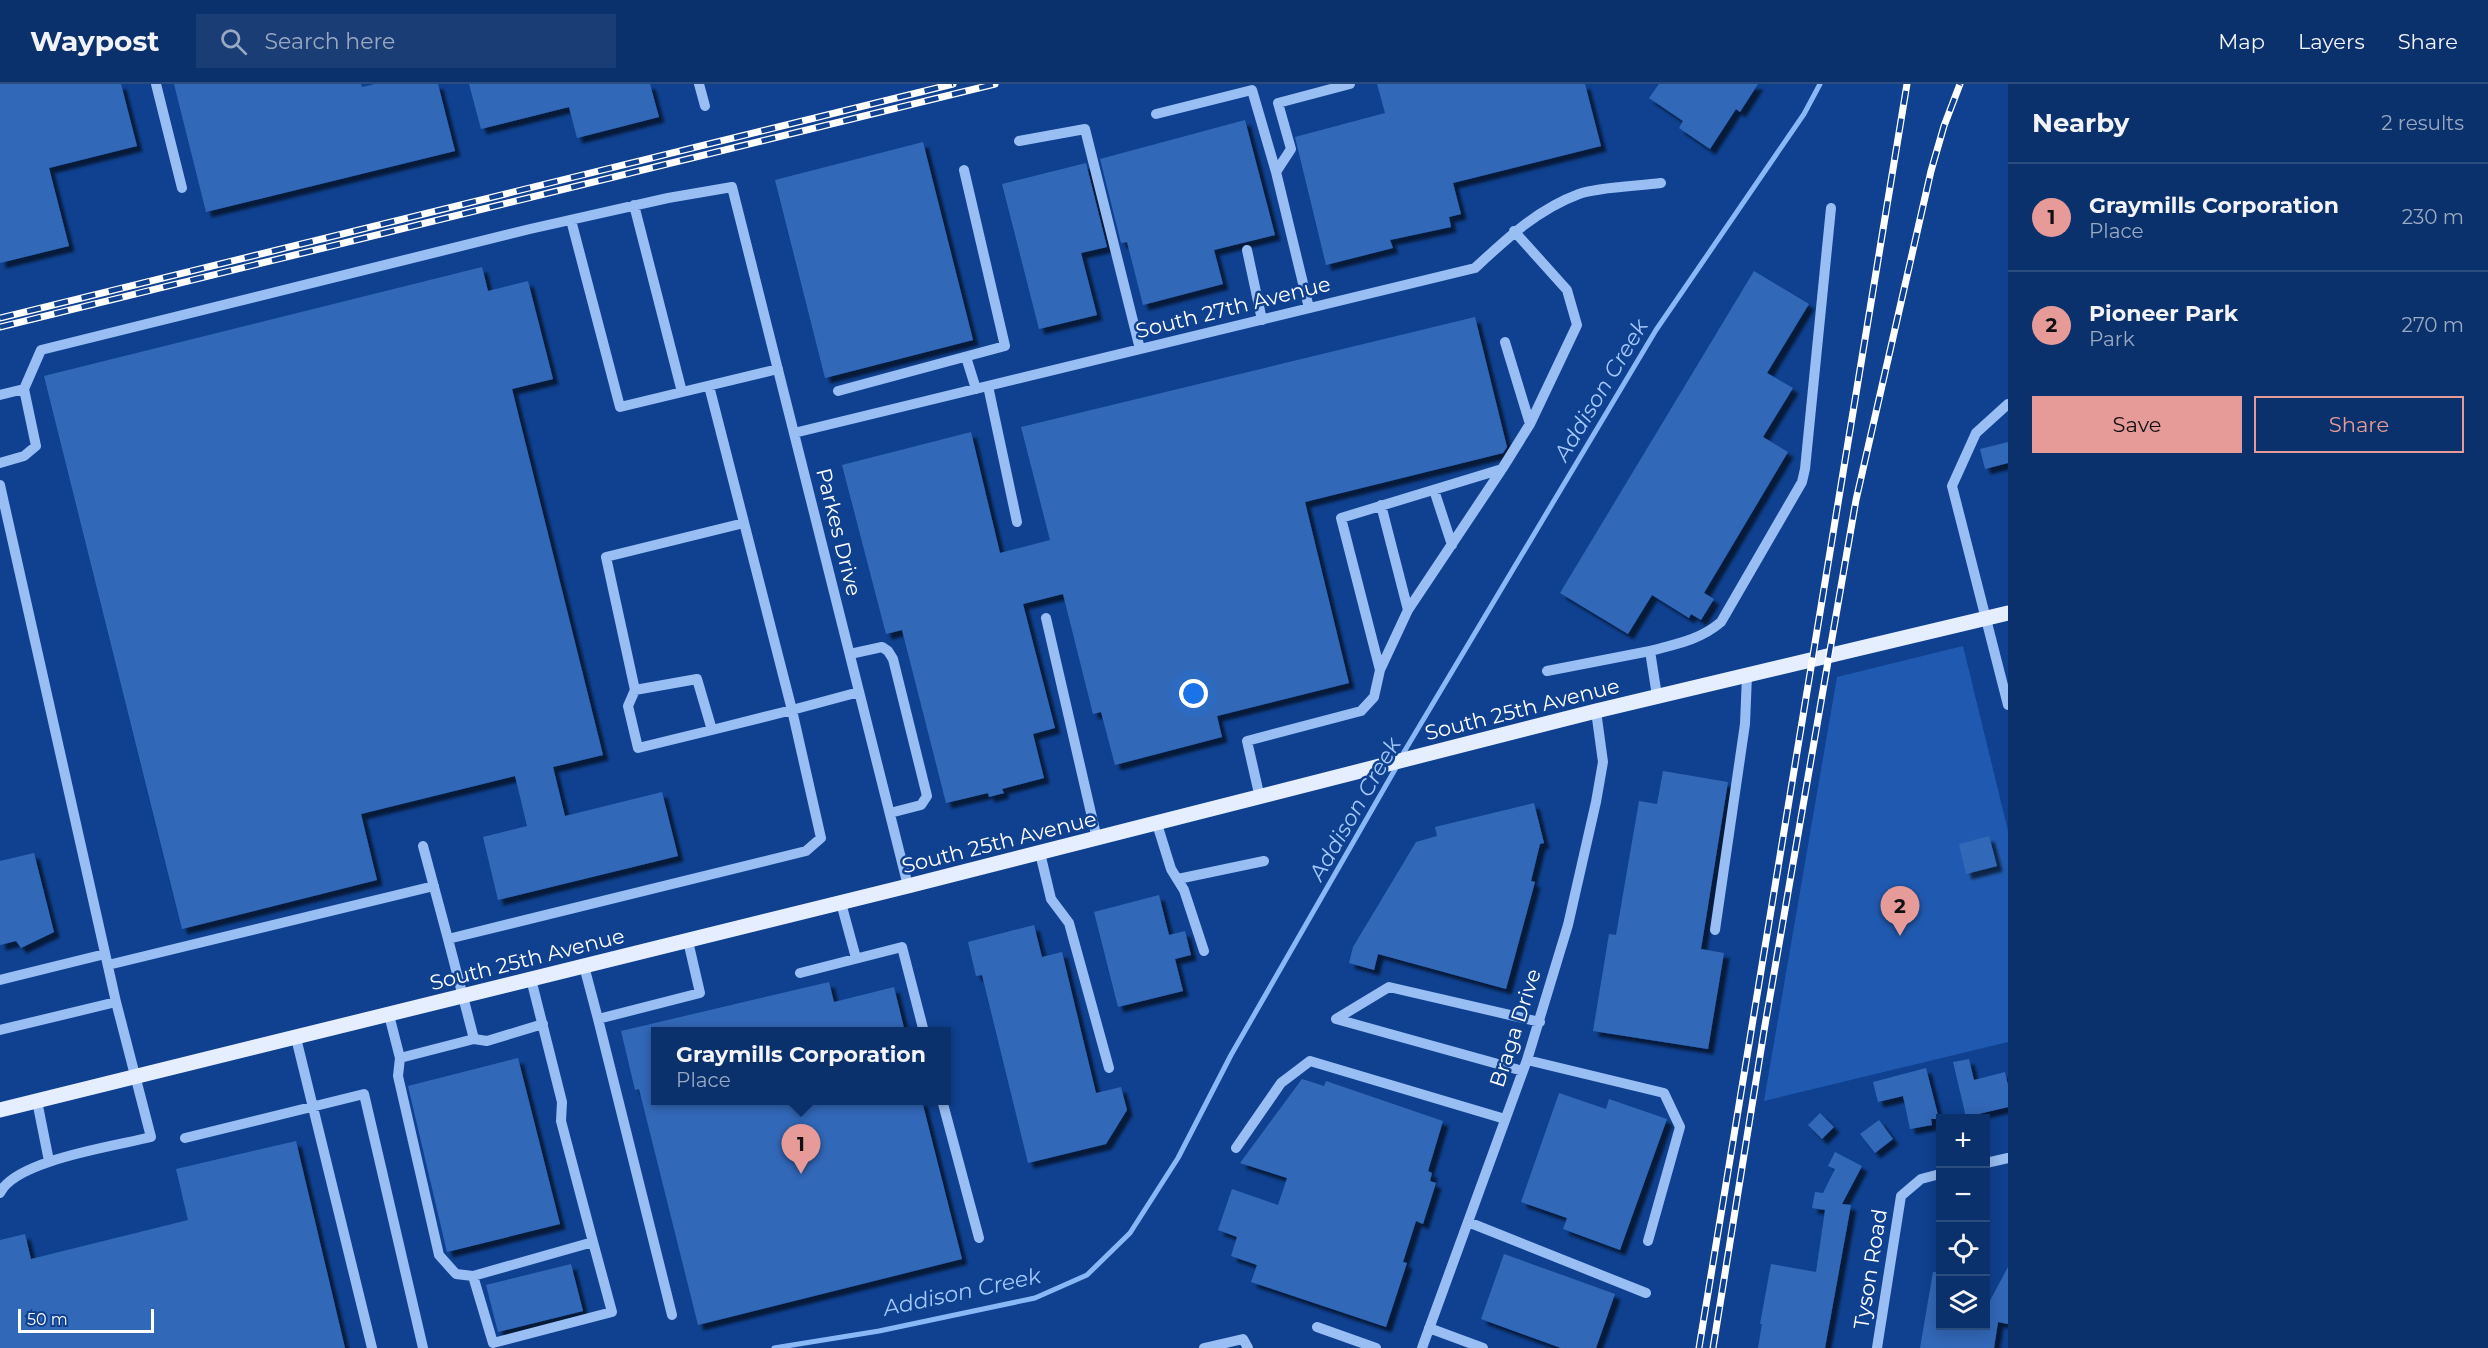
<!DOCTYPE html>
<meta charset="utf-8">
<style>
:root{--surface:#0b316c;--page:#193d74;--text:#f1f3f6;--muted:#9aa9c2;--line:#2b4c7f;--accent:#e69b98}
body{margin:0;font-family:Montserrat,sans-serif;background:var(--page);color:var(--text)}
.controls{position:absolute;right:18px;bottom:18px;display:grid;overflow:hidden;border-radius:0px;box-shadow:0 3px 15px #0003}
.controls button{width:54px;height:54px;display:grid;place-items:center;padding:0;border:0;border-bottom:2px solid var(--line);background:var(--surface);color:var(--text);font:30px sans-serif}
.scale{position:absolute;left:18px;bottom:15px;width:136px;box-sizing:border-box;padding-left:6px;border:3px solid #fff;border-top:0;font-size:16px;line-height:21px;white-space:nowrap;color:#fff;-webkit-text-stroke:4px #0f4190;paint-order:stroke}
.you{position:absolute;left:1194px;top:610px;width:21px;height:21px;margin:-15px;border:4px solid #fff;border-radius:50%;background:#1a73e8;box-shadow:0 0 0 9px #1a73e833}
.badge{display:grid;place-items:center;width:39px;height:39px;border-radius:50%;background:var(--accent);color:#111;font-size:20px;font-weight:700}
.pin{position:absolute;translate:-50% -50px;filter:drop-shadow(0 2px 3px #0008)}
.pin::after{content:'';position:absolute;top:32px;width:21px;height:18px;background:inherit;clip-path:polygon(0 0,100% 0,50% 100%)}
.popup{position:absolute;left:651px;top:943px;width:300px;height:78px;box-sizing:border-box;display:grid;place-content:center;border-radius:0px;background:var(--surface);filter:drop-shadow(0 2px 4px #0005);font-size:20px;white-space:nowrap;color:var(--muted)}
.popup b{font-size:22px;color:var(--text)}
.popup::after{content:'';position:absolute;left:50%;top:100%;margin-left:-12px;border:12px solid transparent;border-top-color:var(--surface)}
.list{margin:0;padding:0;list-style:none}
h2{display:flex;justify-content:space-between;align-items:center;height:78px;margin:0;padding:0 24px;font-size:26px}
h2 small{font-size:20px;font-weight:400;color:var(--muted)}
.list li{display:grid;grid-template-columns:39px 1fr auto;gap:18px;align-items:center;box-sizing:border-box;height:108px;padding:0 24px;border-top:2px solid var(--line)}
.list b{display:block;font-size:22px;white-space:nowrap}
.list p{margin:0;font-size:20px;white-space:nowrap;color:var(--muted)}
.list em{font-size:20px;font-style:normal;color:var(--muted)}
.actions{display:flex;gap:12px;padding:18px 24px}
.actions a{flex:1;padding:14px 0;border:2px solid var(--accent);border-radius:0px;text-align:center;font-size:21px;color:var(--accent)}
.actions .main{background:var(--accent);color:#111}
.icon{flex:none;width:33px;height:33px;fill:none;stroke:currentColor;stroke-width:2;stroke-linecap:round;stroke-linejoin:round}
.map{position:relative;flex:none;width:2008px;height:1264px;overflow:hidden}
header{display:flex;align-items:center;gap:36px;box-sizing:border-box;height:84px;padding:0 30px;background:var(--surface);border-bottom:2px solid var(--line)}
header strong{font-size:28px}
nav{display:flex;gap:33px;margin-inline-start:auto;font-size:21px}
.search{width:420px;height:54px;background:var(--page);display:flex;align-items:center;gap:15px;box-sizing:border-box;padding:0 21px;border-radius:0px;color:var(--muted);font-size:22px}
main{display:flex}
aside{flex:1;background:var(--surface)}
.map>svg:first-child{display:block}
</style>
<header>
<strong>Waypost</strong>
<div class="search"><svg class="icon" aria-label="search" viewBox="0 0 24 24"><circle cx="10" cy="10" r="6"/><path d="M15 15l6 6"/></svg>Search here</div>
<nav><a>Map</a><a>Layers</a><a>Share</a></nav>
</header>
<main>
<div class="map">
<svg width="2008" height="1264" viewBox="0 0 2008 1264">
<defs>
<filter id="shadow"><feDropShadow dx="5.5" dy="5.5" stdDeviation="1.5" flood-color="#0009"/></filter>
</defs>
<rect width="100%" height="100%" fill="#0f4190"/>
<!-- green -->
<path fill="#205ab0" d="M1963,562l45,185v211l-244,59 73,-424z"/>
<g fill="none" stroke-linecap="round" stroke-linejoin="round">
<!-- stream -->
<path stroke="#8ab8f7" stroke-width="5" d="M1401,673l255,-427 148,-216 16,-30
M774,1264l105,-17 156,-33 52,-23 43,-42 48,-75 53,-103 166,-289"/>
</g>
<!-- building -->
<path fill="#3368b8" filter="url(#shadow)" d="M0,0h121l16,62 -88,22 20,78 -69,17z
M174,0h187l1,3 13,-3h63l17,67 -249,61z
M469,0h181l9,33 -82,21 -8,-31 -88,22z
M1377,0h208l16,62 -148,37 8,31 -12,3 2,10 -61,13 3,8 -67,17 -31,-128 90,-24z
M1659,0h99l-18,28 -4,-3 -26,40 -31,-21 4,-7 -34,-23z
M1245,36l30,115 -61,15 9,34 -80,21 -16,-63 -6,1 -21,-84z
M923,58l50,198 -148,38 -50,-198z
M1086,79l21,84 -26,6 16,62 -58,14 -37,-145z
M482,183l6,24 40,-10 25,98 -41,10 91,366 -50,12 12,49 97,-24 16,64 -180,44 -15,-63 44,-11 -12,-50 -154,38 16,66 -195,49 -138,-553z
M1754,187l55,33 -42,69 26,15 -30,49 25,15 -84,141 10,6 -13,21 -10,-6 -2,4 -37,-23 -24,39 -68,-41z
M1475,233l32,130 -4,6 -198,49 44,181 -132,33 5,21 -107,28 -14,-53 -8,2 -30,-120 -40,10 32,124 -22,6 11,44 -42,11 2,4 -15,4 -1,-4 -42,10 -44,-173 -16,4 -44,-169 129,-33 29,121 50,-13 -29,-113z
M2008,358v21l-23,6 -5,-20z
M1663,687l65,11 -27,167 23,4 -16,96 -115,-18 16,-97 7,1 23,-134 18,3z
M1534,719l10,40 -4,1 -9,37 4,1 -29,107 -128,-35 -4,16 -25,-7 4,-16 63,-105 21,-6 -2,-9z
M1989,752l8,30 -31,8 -7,-30z
M34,769l20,79 -33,16 -5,-7 -16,4v-84z
M1159,811l10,40 16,-4 6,24 -16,4 8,32 -65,16 -24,-95z
M1034,841l8,32 20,-5 34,141 25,-6 6,23 -21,34 -78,19 -46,-188 -6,1 -8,-34z
M829,898l5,20 60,-15 11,45h-249v69h266l40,158 -264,66 -59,-236 -4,1 -14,-59z
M518,974l42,166 -113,28 -39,-166z
M1969,975l5,21 31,-8 3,13v22l-42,10 -13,-55z
M1926,984l13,51h-8l1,6 -22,4 -7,-33 -25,6 -5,-20z
M1302,995l22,7 2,-5 117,40 -15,50 4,2 -2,8 6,2 -13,41 -7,-3 -13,41 4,1 -21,64 -135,-45 6,-17 -26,-9 6,-19 -19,-7 14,-41 46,16 9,-27 -47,-15z
M1559,1009l47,16 3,-10 58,20 -47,131 -57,-21 4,-11 -46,-16z
M1820,1029l14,14 -12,12 -14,-14z
M1879,1036l14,19 -18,14 -15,-19z
M296,1057l49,207h-345v-108l25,-6 6,25 157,-39 -12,-51z
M1835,1068l27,14 -20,38 9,1 -26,143h-67l4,-24h-2l11,-60 45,8 9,-62 -13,-2 3,-16 8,1 12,-24 -7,-3z
M1504,1170l111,40 -19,54h-35l-80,-29z
M571,1180l12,47 -85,21 -12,-47z
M2008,1183v57l-10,-2 -4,26h-74l13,-76h8v54h45v-18z"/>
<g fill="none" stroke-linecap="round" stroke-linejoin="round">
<!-- minor -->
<path stroke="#99bef3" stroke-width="10" d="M156,0l26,104
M699,0l6,22
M1156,30l96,-24 24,82
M1019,57l66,-12 55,220
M634,121l48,187
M571,136l49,187 158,-38
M1247,166l15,70
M1309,224l-33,-136 15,-23 -13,-46 72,-19
M1505,258l25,82
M966,273l10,32
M709,302l83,324 67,-18
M988,302l29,136
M24,305l17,-39 489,-121 138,-31 64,-11 176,699
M838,307l167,-45 -41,-176
M0,311l24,-6 12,57 -12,10 -24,7
M2008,320l-32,29 -24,53 56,219
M794,349l681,-165c31,-29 63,-59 104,-74 19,-7 60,-8 82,-11
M0,401l116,517 35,135c-35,9 -136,23 -151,56
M1434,406l18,55
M1408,526l94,-141
M1046,534l51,221
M850,570l32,-7 6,4 5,8 34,137 -6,9 -31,8
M1380,586l28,-60 -27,-105
M1547,587l103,-20
M635,606l-7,16 10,42 74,-18
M1657,612l-7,-45c26,-7 50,-11 71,-29l81,-140 3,-13 26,-261
M1260,714l-13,-57 114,-30 13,-14 6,-27 -39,-152 161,-49 28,-45 47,-99 -10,-35 -53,-59
M1157,740l14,45 13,21 20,61
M423,762l25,93
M1040,769l11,46 18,24 40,145
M1178,795l86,-18
M841,819l15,55
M1715,846l30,-206 2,-49
M108,881l326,-79
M584,882l14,53
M800,889l102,-26 22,85
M531,895l31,123 -1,19 32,121
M0,896l105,-26
M389,931l11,43 74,-19 -26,-100 358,-88 15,-13 -29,-128 -80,20 -15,-51 -62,11 -29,-133 138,-34
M1336,935l53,-32 151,35
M1336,935l187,52
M0,946l116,-28
M296,954l76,310
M474,955l13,2 56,-17
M400,974l-2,18 41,179 17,19 17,2 120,-34 19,70 -119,31 -20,-67
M1527,976l137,33 16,34 -32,114
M942,1016l37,138
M37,1017l12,60
M185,1054l179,-44 59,254
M1236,1064l45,-65 29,-22 195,58
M1986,1079l22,-5
M1468,1138l178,71
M672,1231l-74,-296 102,-26 -12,-52
M1317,1243l59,21
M1429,1244l54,20
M1204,1264l39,-9 5,9
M1422,1264l105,-288 41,-135 28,-123 7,-40 -7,-51
M1877,1264l24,-152 20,-17 19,-5"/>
<!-- major -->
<path stroke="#e5eeff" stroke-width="15" d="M0,1026l908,-224 688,-175 412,-98"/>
<defs>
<path id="rail" d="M0,234l953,-234
M0,243l995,-243
M1699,1264l208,-1264
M1713,1264l51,-317 92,-531 75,-329 13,-45 16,-42"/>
</defs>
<!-- rail casing -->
<use href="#rail" stroke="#fff" stroke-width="7"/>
<!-- rail -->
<use href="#rail" stroke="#0f4190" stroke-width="4.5" stroke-dasharray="14" stroke-linecap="butt"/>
</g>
<g text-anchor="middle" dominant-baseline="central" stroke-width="5" stroke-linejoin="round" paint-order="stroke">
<!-- street labels -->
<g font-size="21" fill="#fff" stroke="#0f4190">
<text transform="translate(1233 223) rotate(-14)">South 27th Avenue</text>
<text transform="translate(839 448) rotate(76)">Parkes Drive</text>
<text transform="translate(1522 625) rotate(-14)">South 25th Avenue</text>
<text transform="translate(999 758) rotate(-14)">South 25th Avenue</text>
<text transform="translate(527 875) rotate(-14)">South 25th Avenue</text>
<text transform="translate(1515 944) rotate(-72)">Braga Drive</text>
<text transform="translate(1870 1185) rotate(-81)">Tyson Road</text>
</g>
<!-- water labels -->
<g font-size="22" font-style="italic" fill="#a4c8fa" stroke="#0f4190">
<text transform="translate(1601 306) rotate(-59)">Addison Creek</text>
<text transform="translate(1355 725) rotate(-60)">Addison Creek</text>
<text transform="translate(962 1208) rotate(-12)">Addison Creek</text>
</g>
</g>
</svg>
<div class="controls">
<button>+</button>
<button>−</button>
<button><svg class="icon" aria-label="locate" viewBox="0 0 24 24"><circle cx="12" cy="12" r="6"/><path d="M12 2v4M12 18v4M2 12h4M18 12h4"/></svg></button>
<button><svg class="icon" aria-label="layers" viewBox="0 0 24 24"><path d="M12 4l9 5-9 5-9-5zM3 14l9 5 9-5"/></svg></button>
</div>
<div class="scale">50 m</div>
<div class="you"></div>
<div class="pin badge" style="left:801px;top:1090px">1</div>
<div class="popup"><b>Graymills Corporation</b>Place</div>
<div class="pin badge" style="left:1900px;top:852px">2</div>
</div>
<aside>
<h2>Nearby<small>2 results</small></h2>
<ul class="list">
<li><span class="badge">1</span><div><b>Graymills Corporation</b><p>Place</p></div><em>230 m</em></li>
<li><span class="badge">2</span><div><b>Pioneer Park</b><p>Park</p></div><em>270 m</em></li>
</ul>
<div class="actions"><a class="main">Save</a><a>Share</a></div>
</aside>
</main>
